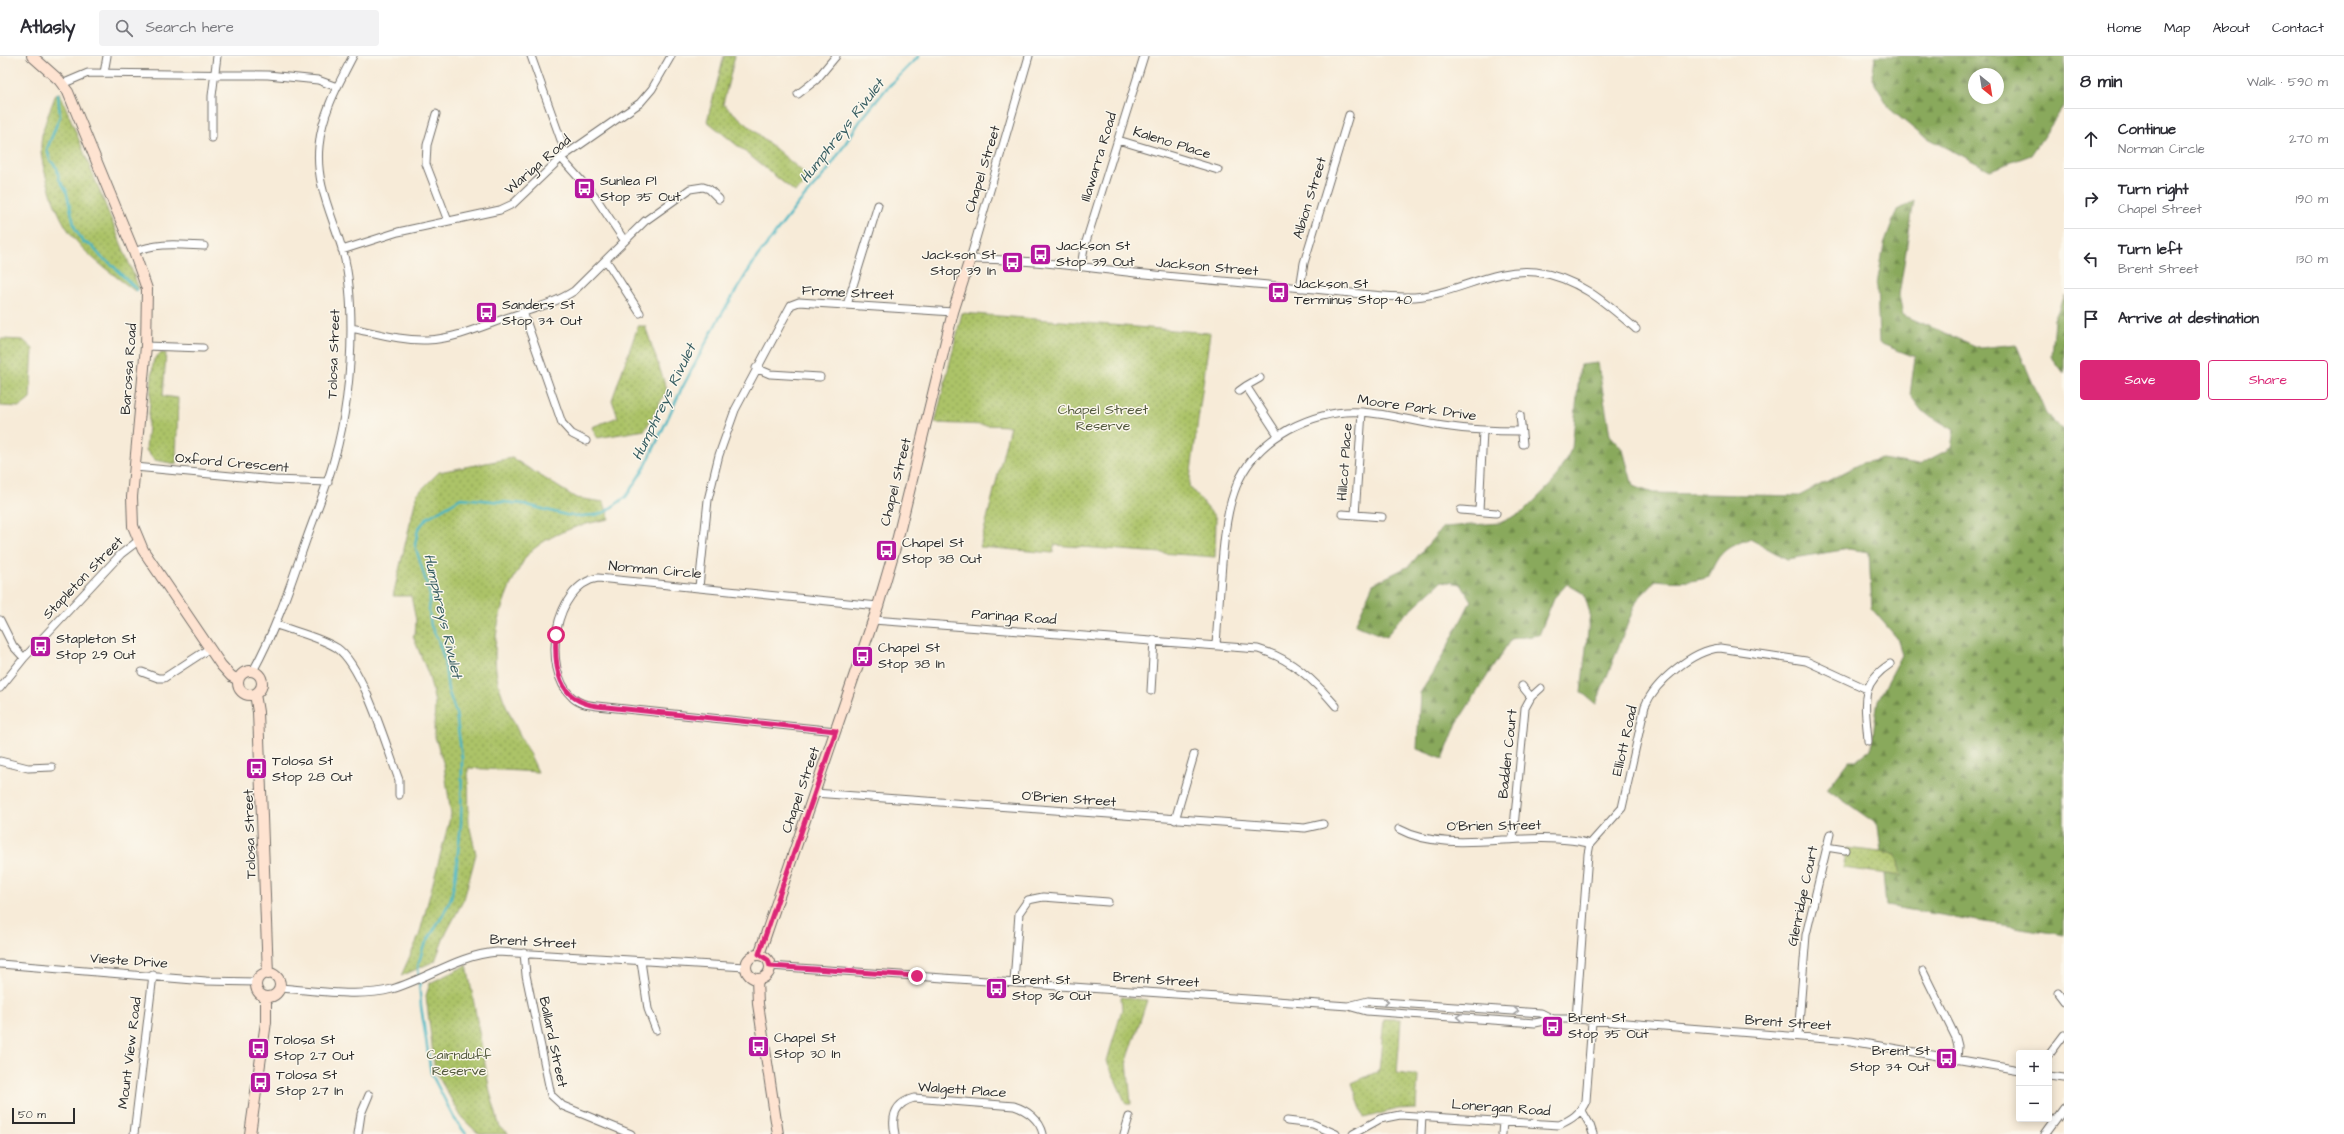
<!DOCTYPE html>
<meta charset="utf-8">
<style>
:root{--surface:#fff;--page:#f2f2f3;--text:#2b2b33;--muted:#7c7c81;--line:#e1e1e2;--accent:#db2777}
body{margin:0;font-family:"Architects Daughter",sans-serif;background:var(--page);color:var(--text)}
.controls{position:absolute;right:12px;bottom:12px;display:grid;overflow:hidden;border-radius:4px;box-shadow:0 2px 10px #0003}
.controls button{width:36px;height:36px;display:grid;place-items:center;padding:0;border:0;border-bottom:1px solid var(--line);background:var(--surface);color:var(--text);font:20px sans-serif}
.compass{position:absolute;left:1968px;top:12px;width:36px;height:36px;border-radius:50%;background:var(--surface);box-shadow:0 2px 10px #0003;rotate:150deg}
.scale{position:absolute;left:12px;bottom:10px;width:63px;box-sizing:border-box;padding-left:4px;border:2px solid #2b2b2b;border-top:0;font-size:11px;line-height:14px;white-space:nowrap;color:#2b2b2b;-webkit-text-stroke:3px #fbf7ec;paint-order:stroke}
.stop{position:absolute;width:12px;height:12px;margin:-9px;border:3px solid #db2777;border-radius:50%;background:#fff}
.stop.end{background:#db2777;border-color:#fff;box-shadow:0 1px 4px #0008}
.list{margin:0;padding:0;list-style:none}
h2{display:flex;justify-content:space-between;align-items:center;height:52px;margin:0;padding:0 16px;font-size:17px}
h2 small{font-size:13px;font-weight:400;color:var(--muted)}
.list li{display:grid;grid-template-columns:26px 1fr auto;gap:12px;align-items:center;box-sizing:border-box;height:60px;padding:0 16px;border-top:1px solid var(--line)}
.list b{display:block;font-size:15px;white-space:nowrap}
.list p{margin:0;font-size:13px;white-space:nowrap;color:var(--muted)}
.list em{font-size:13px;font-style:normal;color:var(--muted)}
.actions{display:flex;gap:8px;padding:12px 16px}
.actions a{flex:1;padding:9px 0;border:1px solid var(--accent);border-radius:4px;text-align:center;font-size:14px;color:var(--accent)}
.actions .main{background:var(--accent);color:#fff}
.icon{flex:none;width:22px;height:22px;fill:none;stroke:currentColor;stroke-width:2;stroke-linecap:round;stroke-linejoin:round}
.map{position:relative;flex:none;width:2064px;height:1078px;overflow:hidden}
header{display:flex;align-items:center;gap:24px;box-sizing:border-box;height:56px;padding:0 20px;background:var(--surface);border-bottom:1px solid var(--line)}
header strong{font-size:19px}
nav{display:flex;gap:22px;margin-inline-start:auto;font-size:14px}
.search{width:280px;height:36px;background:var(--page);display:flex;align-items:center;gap:10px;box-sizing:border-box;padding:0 14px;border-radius:4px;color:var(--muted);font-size:15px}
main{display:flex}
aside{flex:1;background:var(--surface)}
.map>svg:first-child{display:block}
</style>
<header>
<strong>Atlasly</strong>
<div class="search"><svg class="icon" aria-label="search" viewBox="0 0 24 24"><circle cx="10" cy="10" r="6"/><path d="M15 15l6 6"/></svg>Search here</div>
<nav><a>Home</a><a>Map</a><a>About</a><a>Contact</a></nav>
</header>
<main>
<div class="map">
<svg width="2064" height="1078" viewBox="0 0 2064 1078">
<defs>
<pattern id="forest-firs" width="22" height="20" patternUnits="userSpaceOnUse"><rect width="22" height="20" fill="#89a95c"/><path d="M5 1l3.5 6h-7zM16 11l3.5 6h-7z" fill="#708a4c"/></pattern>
<pattern id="park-dots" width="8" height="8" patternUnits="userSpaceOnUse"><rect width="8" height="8" fill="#acc368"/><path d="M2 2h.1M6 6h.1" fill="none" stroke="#8c9f56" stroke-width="1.8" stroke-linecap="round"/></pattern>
</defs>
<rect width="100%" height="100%" fill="#fbf7ec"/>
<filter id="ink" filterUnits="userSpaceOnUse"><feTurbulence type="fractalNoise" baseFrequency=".025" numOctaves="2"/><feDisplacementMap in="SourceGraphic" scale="8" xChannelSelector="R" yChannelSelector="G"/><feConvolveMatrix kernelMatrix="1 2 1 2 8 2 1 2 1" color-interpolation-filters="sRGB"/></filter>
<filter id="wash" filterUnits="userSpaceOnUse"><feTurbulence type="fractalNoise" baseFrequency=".012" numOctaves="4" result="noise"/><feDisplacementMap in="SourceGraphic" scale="16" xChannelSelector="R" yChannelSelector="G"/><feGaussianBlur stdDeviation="0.9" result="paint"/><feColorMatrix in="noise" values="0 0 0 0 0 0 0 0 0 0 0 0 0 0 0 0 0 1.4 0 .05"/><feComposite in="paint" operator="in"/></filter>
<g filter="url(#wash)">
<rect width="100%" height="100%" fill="#f7ebd8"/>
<!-- forest -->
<path fill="url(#forest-firs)" stroke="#5a6a44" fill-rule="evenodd" d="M1875,0h189v50l-33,49 -41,15 -70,-36 -29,-24 -19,-31zM1974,18h24v24h-24z
M1914,145l-15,94 4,20 77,33 36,-4 30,70 18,16v505l-178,-29 -3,-32 18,2 -5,-22 -15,-2 -3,-27 -51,-36 22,-29h8l14,-11 7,-49 24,-45 -5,-17 -25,-29 -3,-57 -20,-3 -62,10 -37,-20c-25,8 -32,14 -41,38 -18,6 -35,5 -53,3l-19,20 -41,104 -15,-12 9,-79 -6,-19 -17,-10 -13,14 -15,37 -28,4 -54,84 -14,36 -26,-10 3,-56 16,-24 35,-68 -10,-17 -19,-3 -45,41 -11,15 -31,-12 18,-41 36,-18 34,-39 57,-4 23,-11 31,-31 18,-33 8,-83 18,-2 12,72 13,15 10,36 20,7 146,3 63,-33 20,-4 37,6 32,-17 3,-18 -32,-19 -12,-16 5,-38 -36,-14 -2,-59 7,-39 13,-35z
M2064,240v77l-13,-17 3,-37z"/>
<!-- park -->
<path fill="url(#park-dots)" stroke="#6c774a" d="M724,0h11l-12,48 88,75 -16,13 -88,-71z
M60,37l79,195 -4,3c-46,-35 -71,-50 -87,-108 -5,-16 -9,-32 -6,-48 3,-14 9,-28 14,-41z
M962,257l248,20 -21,153 27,32 -1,39 -161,-12 -1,8 -73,-6 30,-121 -75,-3z
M638,270h7l22,64 -22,40 -48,8 -5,-11 26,-10 -6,-17z
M2,283l21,1 10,9 -3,50 -10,8 -20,-1v-66z
M161,297h5l-3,43 15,2 -2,66 -22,-4 -8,-10 7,-87 1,-4z
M512,402l64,40 28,4 5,17c-30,6 -57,13 -80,34 -4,4 -7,11 -10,16 -20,33 -31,82 -19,120 8,26 27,58 38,83l-70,-4 1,56 7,30 -12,45 -20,38 -9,24 -34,15 18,-40 32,-122 -7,-49 -10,-31 1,-31 -6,-27 -16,-40 2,-1 1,-15 -5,-24h-18l24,-102 22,-22z
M1847,792l49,6 5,22 -58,-8z
M467,909l23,127 10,36 9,6h-30l-17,-16 -27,-47 -9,-75 4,-13z
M1121,941l26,3 -20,61 4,43h-5l-19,-43 15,-52z
M1384,963h17l-4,54 21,3 -2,32 -18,1 -34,9 -12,-35 27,-12z"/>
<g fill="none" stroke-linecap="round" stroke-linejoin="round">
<!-- stream -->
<path stroke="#48b6c2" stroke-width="2.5" d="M58,38l2,22 -13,33 3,11 7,8 2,11 7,11 9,38 8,14 9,4 10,12 8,5 27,27
M466,1078l-12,-16 -23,-45 -10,-67 -3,-40 5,-18 20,-33 8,-17 4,-19 6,-55 1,-66 -6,-45 -8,-23 -4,-31 -6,-19 -7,-14 -2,-14 1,-17 -15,-50 3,-16 9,-11 34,-20 62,6 43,11 15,1 14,-1 10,-3 21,-15 20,-32 34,-73 38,-72 39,-63 41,-53 30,-34 32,-49 26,-32 33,-33"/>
</g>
</g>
<g filter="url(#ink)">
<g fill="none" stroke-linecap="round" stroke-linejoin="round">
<defs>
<path id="street" d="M531,0l35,98
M1029,0l-59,203c55,0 111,8 165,14 60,6 120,11 180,16 29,3 59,7 89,8 46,2 85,-30 132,-25 41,5 70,31 100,57
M104,17l3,-17
M62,28l26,-11 180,2 50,5 19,7
M798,38l18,-14 20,-24
M436,58l-9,31 -1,19 22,57
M212,82v-42l5,-40
M1118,84l100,30
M561,102l33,37 30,45
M342,194l56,-18 102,-22 13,-6 48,-46 79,-55 12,-14 19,-33
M134,196c23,-10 45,-7 70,-6
M606,204l34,53
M1081,211l3,-19 60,-192
M1300,232l4,-25 45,-148
M847,249l31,-100
M523,256l39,111 10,11 14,7
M351,272c25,5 51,13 76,12 27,-1 54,-13 79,-22 23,-8 48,-14 68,-27l71,-70 45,-32 13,-2 6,2 10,10
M146,290l57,2
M756,312l14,6 50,3
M1260,322l-14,8 32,49
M1239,335l7,-5
M1520,359l3,29
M135,411l140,13 53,2
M1461,454l35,3
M1479,455l4,-80
M1342,458l40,3
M1355,459l7,-103
M699,531l9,-87 11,-45 16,-45 56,-105 8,-3 154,10
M0,564l13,26 11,12
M873,564l385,29c34,10 56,31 78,57
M277,569c19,7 42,12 60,23 26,18 50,100 62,132v15
M1216,588c2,-27 4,-54 6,-81 5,-58 11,-103 67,-134 23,-12 47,-19 73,-17 27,2 54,10 81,14 26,4 52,5 78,5
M253,615c22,-40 36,-82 51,-125 10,-29 22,-57 30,-86 12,-42 17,-87 17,-131 0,-26 -1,-52 -8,-77 -10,-36 -28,-67 -24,-106 3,-33 19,-61 34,-90
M142,616l16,6h6l46,-30
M1522,630l9,11
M0,632l24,-30 97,-104 17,-13
M1151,635l3,-51
M836,675l-239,-25c-9,-1 -18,-2 -25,-9 -31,-28 -18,-112 26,-119l280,28
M1868,685c-2,-34 -11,-56 22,-77
M0,705l28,7 24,-1
M814,737l491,35 18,-4
M1175,764l19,-65
M1399,773c44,24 109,6 158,10 12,1 23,1 33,5
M1513,782l12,-130 6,-11 10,-9
M1826,791l19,3
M524,897l2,22 25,120 12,11 68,28
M641,905l7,48 8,21
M0,908l206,17 50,1
M770,910l578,40 18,5 169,12 19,-4h22l275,22 168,29
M1923,915l33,67 2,8 -1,14
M1014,926l5,-69 9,-13 15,-3 65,5
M279,932c34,2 80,10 113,1 37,-11 66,-34 105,-37l248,15
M2058,937l6,8
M1348,950l20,-5 173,12 12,6
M1576,963l12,-165 2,-10 32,-36 23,-102c10,-24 48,-56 75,-58l86,13 61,28
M1798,980l8,-101 24,-101
M2049,999l15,-20
M2049,1020l15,2
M1582,1055l8,14 3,9
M1287,1065l26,3 23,10
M134,1078l19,-159
M358,1078l3,-20 8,-19
M895,1078c-4,-18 0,-31 19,-36l100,8c13,4 26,14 29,28
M1124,1078l5,-17
M1353,1078l27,-15 20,-4 159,10c13,-6 21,-11 27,-24l6,-79
M1421,1078l1,-18
M1502,1078l1,-12
M2045,1078l19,-26"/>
<path id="secondary" d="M32,0l27,24 9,12 66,160 13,37 -1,57 -14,151 1,29 10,24 78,115 10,11 7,4
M238 627a12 12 0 1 1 24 0a12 12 0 1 1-24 0Z
M255,638l3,18 10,262
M746 911a12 12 0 1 1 24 0a12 12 0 1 1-24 0Z
M759,899l119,-349 19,-65 56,-229 17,-53
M256 929a12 12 0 1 1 24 0a12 12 0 1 1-24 0Z
M757,923l1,25 20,130
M250,1078l16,-112v-25"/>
</defs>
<!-- street casing -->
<use href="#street" stroke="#726e68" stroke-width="9"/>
<!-- secondary casing -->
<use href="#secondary" stroke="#726e68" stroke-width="12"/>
<!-- street -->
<use href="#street" stroke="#fff" stroke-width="7"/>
<!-- secondary -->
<use href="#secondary" stroke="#fee3d1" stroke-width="10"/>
</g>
<!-- one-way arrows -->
<defs><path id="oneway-chevron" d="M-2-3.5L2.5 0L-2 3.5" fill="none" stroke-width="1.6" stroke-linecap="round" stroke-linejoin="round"/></defs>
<g stroke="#a0a0a0">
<use href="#oneway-chevron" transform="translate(1386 946) rotate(4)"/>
<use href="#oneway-chevron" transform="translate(1516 955) rotate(4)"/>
<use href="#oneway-chevron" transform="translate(1459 961) rotate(-176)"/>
</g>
</g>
<g fill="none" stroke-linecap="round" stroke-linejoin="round" filter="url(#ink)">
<!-- route -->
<path stroke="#db2777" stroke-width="5" d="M556,579c-2,33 2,66 41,71l239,25 -77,223 9,6 2,6 147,10"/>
</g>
<!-- icons -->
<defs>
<symbol id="bus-square" viewBox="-11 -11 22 22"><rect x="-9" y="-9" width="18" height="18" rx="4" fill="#b5179e" stroke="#fbf7ec"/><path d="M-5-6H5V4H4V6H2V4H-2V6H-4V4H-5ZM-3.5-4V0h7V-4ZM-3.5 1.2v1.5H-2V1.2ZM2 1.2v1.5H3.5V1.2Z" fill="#fff"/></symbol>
</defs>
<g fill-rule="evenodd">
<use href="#bus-square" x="572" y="120" width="25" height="25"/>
<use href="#bus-square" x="1028" y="186" width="25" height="25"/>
<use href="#bus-square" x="1000" y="194" width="25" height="25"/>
<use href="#bus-square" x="1266" y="224" width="25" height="25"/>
<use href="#bus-square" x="474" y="244" width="25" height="25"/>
<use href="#bus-square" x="874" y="482" width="25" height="25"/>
<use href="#bus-square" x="28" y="578" width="25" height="25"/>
<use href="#bus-square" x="850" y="588" width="25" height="25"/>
<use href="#bus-square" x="244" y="700" width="25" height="25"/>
<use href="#bus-square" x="984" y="920" width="25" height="25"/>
<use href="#bus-square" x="1540" y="958" width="25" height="25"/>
<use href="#bus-square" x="746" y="978" width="25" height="25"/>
<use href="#bus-square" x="246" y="980" width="25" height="25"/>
<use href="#bus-square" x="1934" y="990" width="25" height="25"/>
<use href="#bus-square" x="248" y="1014" width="25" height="25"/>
</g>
<g text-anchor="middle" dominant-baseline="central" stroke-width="3" stroke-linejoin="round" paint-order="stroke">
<!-- street labels -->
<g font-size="14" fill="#2b2b2b" stroke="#fbf7ec">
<text transform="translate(1172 87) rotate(17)">Kaleno Place</text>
<text transform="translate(1099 101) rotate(-73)">Illawarra Road</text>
<text transform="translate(538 109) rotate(-41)">Wariga Road</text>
<text transform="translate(983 113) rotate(-73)">Chapel Street</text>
<text transform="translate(1310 142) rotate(-73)">Albion Street</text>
<text transform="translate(1207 211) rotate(5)">Jackson Street</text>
<text transform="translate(848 237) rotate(3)">Frome Street</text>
<text transform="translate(334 298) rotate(-88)">Tolosa Street</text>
<text transform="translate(129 313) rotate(-86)">Barossa Road</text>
<text transform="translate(1417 352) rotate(8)">Moore Park Drive</text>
<text transform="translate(1345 406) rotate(-86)">Hillcot Place</text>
<text transform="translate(232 407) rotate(5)">Oxford Crescent</text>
<text transform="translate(896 426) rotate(-76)">Chapel Street</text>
<text transform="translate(655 514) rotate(5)">Norman Circle</text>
<text transform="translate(83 522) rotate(-46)">Stapleton Street</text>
<text transform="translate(1014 561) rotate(4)">Paringa Road</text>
<text transform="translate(1625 685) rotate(-77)">Elliott Road</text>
<text transform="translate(1508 698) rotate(-84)">Badden Court</text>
<text transform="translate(801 734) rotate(-71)">Chapel Street</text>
<text transform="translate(1069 743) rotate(4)">O'Brien Street</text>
<text transform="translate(1494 770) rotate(-1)">O'Brien Street</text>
<text transform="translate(250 778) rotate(-92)">Tolosa Street</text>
<text transform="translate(1803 840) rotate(-78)">Glenridge Court</text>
<text transform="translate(533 886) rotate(3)">Brent Street</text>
<text transform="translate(129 905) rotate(4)">Vieste Drive</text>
<text transform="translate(1156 924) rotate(4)">Brent Street</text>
<text transform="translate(1788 967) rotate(4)">Brent Street</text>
<text transform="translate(553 986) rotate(78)">Ballard Street</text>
<text transform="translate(130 997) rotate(-83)">Mount View Road</text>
<text transform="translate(962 1034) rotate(4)">Walgett Place</text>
<text transform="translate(1501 1052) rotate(4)">Lonergan Road</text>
</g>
<!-- poi labels -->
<g font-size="14" fill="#2b2b2b" stroke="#fbf7ec" text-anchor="start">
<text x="600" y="125">Sunlea Pl<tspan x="600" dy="16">Stop 35 Out</tspan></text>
<text x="1056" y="190">Jackson St<tspan x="1056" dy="16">Stop 39 Out</tspan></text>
<text x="996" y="199" text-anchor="end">Jackson St<tspan x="996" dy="16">Stop 39 In</tspan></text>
<text x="1294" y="228">Jackson St<tspan x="1294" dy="16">Terminus Stop 40</tspan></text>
<text x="502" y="249">Sanders St<tspan x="502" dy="16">Stop 34 Out</tspan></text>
<text x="902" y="487">Chapel St<tspan x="902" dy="16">Stop 38 Out</tspan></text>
<text x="56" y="583">Stapleton St<tspan x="56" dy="16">Stop 29 Out</tspan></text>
<text x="878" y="592">Chapel St<tspan x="878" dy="16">Stop 38 In</tspan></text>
<text x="272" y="705">Tolosa St<tspan x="272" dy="16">Stop 28 Out</tspan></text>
<text x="1012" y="924">Brent St<tspan x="1012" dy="16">Stop 36 Out</tspan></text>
<text x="1568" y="962">Brent St<tspan x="1568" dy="16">Stop 35 Out</tspan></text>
<text x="774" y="982">Chapel St<tspan x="774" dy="16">Stop 30 In</tspan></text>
<text x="274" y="984">Tolosa St<tspan x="274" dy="16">Stop 27 Out</tspan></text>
<text x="1930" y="995" text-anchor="end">Brent St<tspan x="1930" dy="16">Stop 34 Out</tspan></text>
<text x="276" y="1019">Tolosa St<tspan x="276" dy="16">Stop 27 In</tspan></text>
</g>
<!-- park labels -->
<g font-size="14" fill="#52593d" stroke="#fbf7ec">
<text x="1103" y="354">Chapel Street<tspan x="1103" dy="16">Reserve</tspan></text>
<text x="459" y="999">Cairnduff<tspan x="459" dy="16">Reserve</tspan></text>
</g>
<!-- water labels -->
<g font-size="15" font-style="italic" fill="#355c60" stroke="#fbf7ec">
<text transform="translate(842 75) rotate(-52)">Humphreys Rivulet</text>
<text transform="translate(664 346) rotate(-64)">Humphreys Rivulet</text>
<text transform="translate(443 560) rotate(77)">Humphreys Rivulet</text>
</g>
</g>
</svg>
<div class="controls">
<button>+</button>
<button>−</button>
</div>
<svg class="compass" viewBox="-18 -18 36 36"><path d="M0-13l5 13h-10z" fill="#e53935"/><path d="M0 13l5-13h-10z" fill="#7c7c81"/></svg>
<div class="scale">50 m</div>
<div class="stop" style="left:556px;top:579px"></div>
<div class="stop end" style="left:917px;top:920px"></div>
</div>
<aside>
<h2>8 min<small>Walk · 590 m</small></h2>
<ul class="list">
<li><svg class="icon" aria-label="ahead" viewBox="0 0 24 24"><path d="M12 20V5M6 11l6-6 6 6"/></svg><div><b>Continue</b><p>Norman Circle</p></div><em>270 m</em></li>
<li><svg class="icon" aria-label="right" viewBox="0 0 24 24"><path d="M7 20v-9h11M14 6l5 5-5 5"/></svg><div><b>Turn right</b><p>Chapel Street</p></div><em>190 m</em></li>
<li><svg class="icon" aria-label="left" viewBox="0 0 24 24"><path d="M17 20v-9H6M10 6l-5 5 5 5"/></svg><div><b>Turn left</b><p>Brent Street</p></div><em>130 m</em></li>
<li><svg class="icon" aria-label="arrive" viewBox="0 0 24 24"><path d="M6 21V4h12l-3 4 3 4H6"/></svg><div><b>Arrive at destination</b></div></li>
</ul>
<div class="actions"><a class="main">Save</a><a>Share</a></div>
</aside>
</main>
